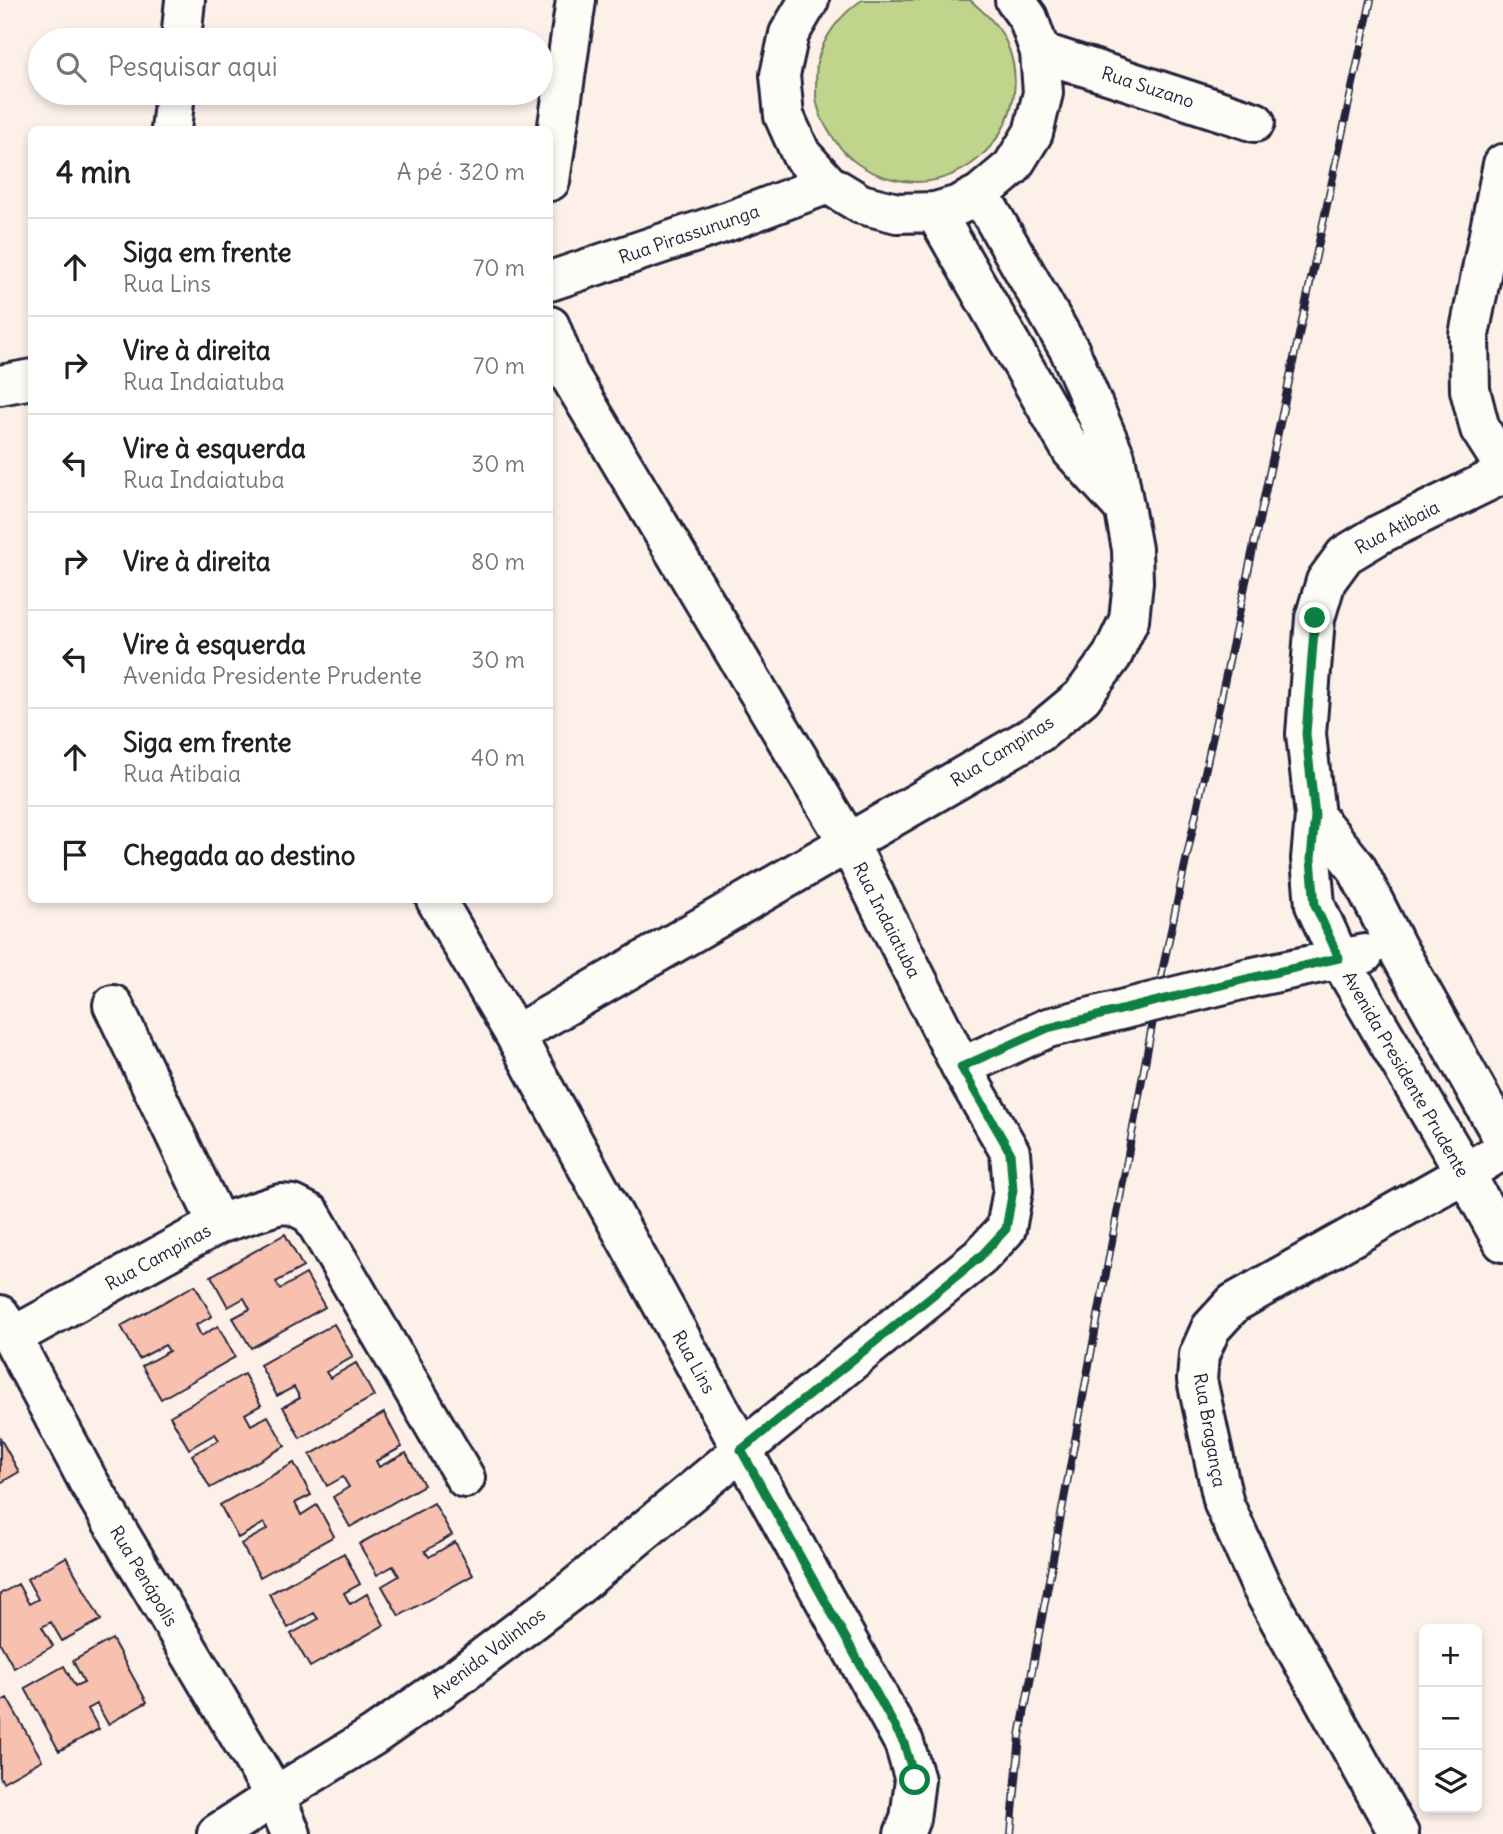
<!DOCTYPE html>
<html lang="pt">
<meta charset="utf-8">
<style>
:root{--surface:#fff;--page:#f6f6f6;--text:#202124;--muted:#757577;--line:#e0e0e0}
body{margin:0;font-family:Delius,sans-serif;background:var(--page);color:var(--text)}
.controls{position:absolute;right:21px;bottom:21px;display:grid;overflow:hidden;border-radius:10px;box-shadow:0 4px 10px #0003}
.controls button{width:63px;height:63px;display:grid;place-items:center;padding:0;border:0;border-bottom:2px solid var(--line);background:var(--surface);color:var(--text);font:35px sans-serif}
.stop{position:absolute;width:21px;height:21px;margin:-16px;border:5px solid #0b8043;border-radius:50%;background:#fff}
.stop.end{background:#0b8043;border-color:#fff;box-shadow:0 2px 7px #0008}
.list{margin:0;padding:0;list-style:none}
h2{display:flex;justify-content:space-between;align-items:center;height:91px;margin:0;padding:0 28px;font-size:30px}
h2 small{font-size:23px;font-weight:400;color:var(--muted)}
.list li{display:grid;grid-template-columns:46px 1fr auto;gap:21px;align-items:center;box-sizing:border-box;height:98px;padding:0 28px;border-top:2px solid var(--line)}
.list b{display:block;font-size:26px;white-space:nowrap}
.list p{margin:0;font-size:23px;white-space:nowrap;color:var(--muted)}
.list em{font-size:23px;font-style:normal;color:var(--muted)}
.icon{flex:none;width:38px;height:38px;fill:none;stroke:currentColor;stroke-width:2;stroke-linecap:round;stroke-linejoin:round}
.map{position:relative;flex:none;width:1503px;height:1834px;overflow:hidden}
.search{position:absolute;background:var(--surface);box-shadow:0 4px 10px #0003;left:28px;top:28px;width:525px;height:77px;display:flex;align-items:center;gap:18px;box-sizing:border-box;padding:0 24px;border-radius:38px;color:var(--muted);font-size:26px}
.panel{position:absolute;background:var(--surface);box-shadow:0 4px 10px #0003;left:28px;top:126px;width:525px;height:777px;border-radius:10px}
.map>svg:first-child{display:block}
</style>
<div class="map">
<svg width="1503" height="1834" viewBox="0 0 1503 1834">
<rect width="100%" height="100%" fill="#fcf0e8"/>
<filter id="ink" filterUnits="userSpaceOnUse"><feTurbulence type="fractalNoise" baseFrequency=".0143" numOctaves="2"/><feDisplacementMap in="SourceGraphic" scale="14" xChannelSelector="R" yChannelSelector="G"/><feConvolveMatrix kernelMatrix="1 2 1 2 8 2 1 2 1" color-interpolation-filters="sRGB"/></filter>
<g filter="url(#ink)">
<!-- green -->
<path fill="#c0d58b" stroke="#717c63" stroke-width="2" d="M862,0h108c15,13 30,26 37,44 31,74 -37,154 -114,135 -21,-5 -40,-15 -53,-32 -13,-16 -25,-36 -24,-57 0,-9 0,-18 1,-27 6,-26 23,-48 45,-63z"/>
<!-- building -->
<path fill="#f8c0ae" stroke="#22223b" stroke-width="2" d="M285,1234l18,33 -27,15 4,7 26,-15 19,33 -74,41 -18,-30 17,-9 -6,-11 -16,9 -17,-31z
M195,1285l17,31 -16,9 5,11 17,-10 17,31 -74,42 -19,-33 27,-15 -4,-6 -26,14 -18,-33z
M334,1324l19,33 -27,15 4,6 26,-15 18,33 -74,42 -17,-31 17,-9 -6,-11 -17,9 -17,-31z
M244,1374l17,31 -16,9 6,11 17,-9 17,30 -75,42 -18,-33 27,-15 -4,-6 -26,15 -19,-33z
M384,1413l18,34 -26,14 3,6 27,-14 18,32 -74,42 -17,-30 16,-10 -6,-10 -16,9 -17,-31z
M0,1438l19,34 -19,11z
M294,1463l17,32 -16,8 6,12 16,-10 17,31 -74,41 -19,-33 27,-15 -4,-6 -26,15 -18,-33z
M434,1503l18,32 -27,16 4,6 26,-15 18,33 -74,41 -17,-30 17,-10 -6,-10 -16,9 -18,-31z
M344,1553l16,31 -16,9 6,11 17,-10 17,31 -74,42 -19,-33 27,-15 -4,-6 -26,15 -19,-34z
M66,1557l35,63 -39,21 -11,-19 -9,5 11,19 -39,22 -14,-25v-49l18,-10 11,20 9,-5 -11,-20z
M112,1639l35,63 -39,22 -11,-20 -9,5 11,20 -40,22 -34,-63 39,-22 11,20 9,-4 -11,-21z
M7,1698l35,62 -39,22 -3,-5v-75z"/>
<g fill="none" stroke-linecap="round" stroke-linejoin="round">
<defs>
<path id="minor" d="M809,0l-20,34 -9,41 4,41 17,38 27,30 33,20 36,9 38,-1 24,-7 21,-11 32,-27 21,-34 10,-40 -3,-41 -12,-34 -13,-18
M181,40l4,-40
M1040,52l215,70
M171,130l4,-37
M550,181l26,-181
M935,212l137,239 50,55
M550,281l179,-60 99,-37
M0,385l32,-6
M1503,474l-123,60 -35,21 -19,26 -11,37 -9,116 9,82 -4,43 4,46 24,53 126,215 38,69
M1315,816l41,51 41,81 106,190
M436,900l79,135 227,415 162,293 11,37 -5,39 -6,15
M1249,978l115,-24
M113,1005l105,219
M515,1035l525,-303 42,-35 30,-41 17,-36 4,-38 -1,-33 -17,-92 -45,-106 -90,-157
M961,1067l87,-39
M0,1315l88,166 187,315 16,38
M12,1337l206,-113 62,-20 13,1 18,9 154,264
M217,1834l58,-38 98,-60 86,-60 117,-89 166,-137 238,-193 26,-28 7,-39 -3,-38 -49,-85 -113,-225 -280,-469 -18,-47
M1399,1834l-138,-248 -37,-82 -27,-124 2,-25 12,-27 23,-25 231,-130 38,-23"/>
<path id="tertiary" d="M1503,164l-34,171 1,55 10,39 23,36"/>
</defs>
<!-- minor casing -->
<use href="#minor" stroke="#22223b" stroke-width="44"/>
<!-- tertiary casing -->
<use href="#tertiary" stroke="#22223b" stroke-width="44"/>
<!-- minor -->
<use href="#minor" stroke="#fdfcf7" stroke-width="38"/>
<!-- tertiary -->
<use href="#tertiary" stroke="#fdfcf7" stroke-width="38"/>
<defs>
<path id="rail" d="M1011,1834l9,-98 142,-764 209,-972"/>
</defs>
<!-- rail casing -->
<use href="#rail" stroke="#22223b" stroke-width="8"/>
<!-- rail -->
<use href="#rail" stroke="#fdfcf7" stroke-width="5" stroke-dasharray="16" stroke-linecap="butt"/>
<defs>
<path id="minor-bridge" d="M1048,1028l201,-50"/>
</defs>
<!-- minor-bridge casing -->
<use href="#minor-bridge" stroke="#22223b" stroke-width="44" stroke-linecap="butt"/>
<!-- minor-bridge -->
<use href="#minor-bridge" stroke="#fdfcf7" stroke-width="38"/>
</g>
</g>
<g fill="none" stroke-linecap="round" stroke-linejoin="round" filter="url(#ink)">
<!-- route -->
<path stroke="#0b8043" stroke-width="9" d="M915,1780l-11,-37 -163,-293 239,-193 26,-28 7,-39 -3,-38 -49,-85 87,-39 202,-50 89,-20 -24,-53 -4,-46 4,-43 -9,-82 9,-116"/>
</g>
<g text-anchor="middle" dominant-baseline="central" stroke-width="5" stroke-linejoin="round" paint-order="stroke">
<!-- street labels -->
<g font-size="18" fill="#22223b" stroke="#fdfcf7">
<text transform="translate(1148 87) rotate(18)">Rua Suzano</text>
<text transform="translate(689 234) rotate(-19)">Rua Pirassununga</text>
<text transform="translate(1397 527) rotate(-28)">Rua Atibaia</text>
<text transform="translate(1002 751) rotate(-32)">Rua Campinas</text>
<text transform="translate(887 920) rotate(63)">Rua Indaiatuba</text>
<text transform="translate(1406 1074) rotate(60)">Avenida Presidente Prudente</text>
<text transform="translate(158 1257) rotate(-29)">Rua Campinas</text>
<text transform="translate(694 1362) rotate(61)">Rua Lins</text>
<text transform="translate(1210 1430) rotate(80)">Rua Bragança</text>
<text transform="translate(144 1576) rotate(59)">Rua Penápolis</text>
<text transform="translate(488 1653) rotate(-37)">Avenida Valinhos</text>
</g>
</g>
</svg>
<div class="controls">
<button>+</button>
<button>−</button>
<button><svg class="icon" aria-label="layers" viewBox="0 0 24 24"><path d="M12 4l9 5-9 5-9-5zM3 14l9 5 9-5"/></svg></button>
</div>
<div class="stop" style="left:915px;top:1780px"></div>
<div class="stop end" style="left:1315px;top:618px"></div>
<div class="search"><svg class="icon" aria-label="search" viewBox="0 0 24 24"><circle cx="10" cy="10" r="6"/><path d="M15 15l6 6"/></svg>Pesquisar aqui</div>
<section class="panel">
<h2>4 min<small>A pé · 320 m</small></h2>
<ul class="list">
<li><svg class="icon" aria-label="ahead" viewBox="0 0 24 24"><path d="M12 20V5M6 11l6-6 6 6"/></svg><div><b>Siga em frente</b><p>Rua Lins</p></div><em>70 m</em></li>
<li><svg class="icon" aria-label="right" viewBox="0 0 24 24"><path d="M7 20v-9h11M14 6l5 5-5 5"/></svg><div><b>Vire à direita</b><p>Rua Indaiatuba</p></div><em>70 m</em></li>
<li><svg class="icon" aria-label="left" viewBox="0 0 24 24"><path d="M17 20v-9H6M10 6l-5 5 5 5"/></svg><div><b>Vire à esquerda</b><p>Rua Indaiatuba</p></div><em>30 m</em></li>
<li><svg class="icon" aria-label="right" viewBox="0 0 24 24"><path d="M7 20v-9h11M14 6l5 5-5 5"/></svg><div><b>Vire à direita</b></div><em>80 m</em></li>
<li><svg class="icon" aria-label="left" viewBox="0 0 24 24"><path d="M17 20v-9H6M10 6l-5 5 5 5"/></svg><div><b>Vire à esquerda</b><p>Avenida Presidente Prudente</p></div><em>30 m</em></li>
<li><svg class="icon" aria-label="ahead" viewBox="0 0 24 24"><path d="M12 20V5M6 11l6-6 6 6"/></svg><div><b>Siga em frente</b><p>Rua Atibaia</p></div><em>40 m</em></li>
<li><svg class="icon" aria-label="arrive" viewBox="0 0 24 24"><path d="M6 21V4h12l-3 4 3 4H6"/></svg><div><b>Chegada ao destino</b></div></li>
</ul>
</section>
</div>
